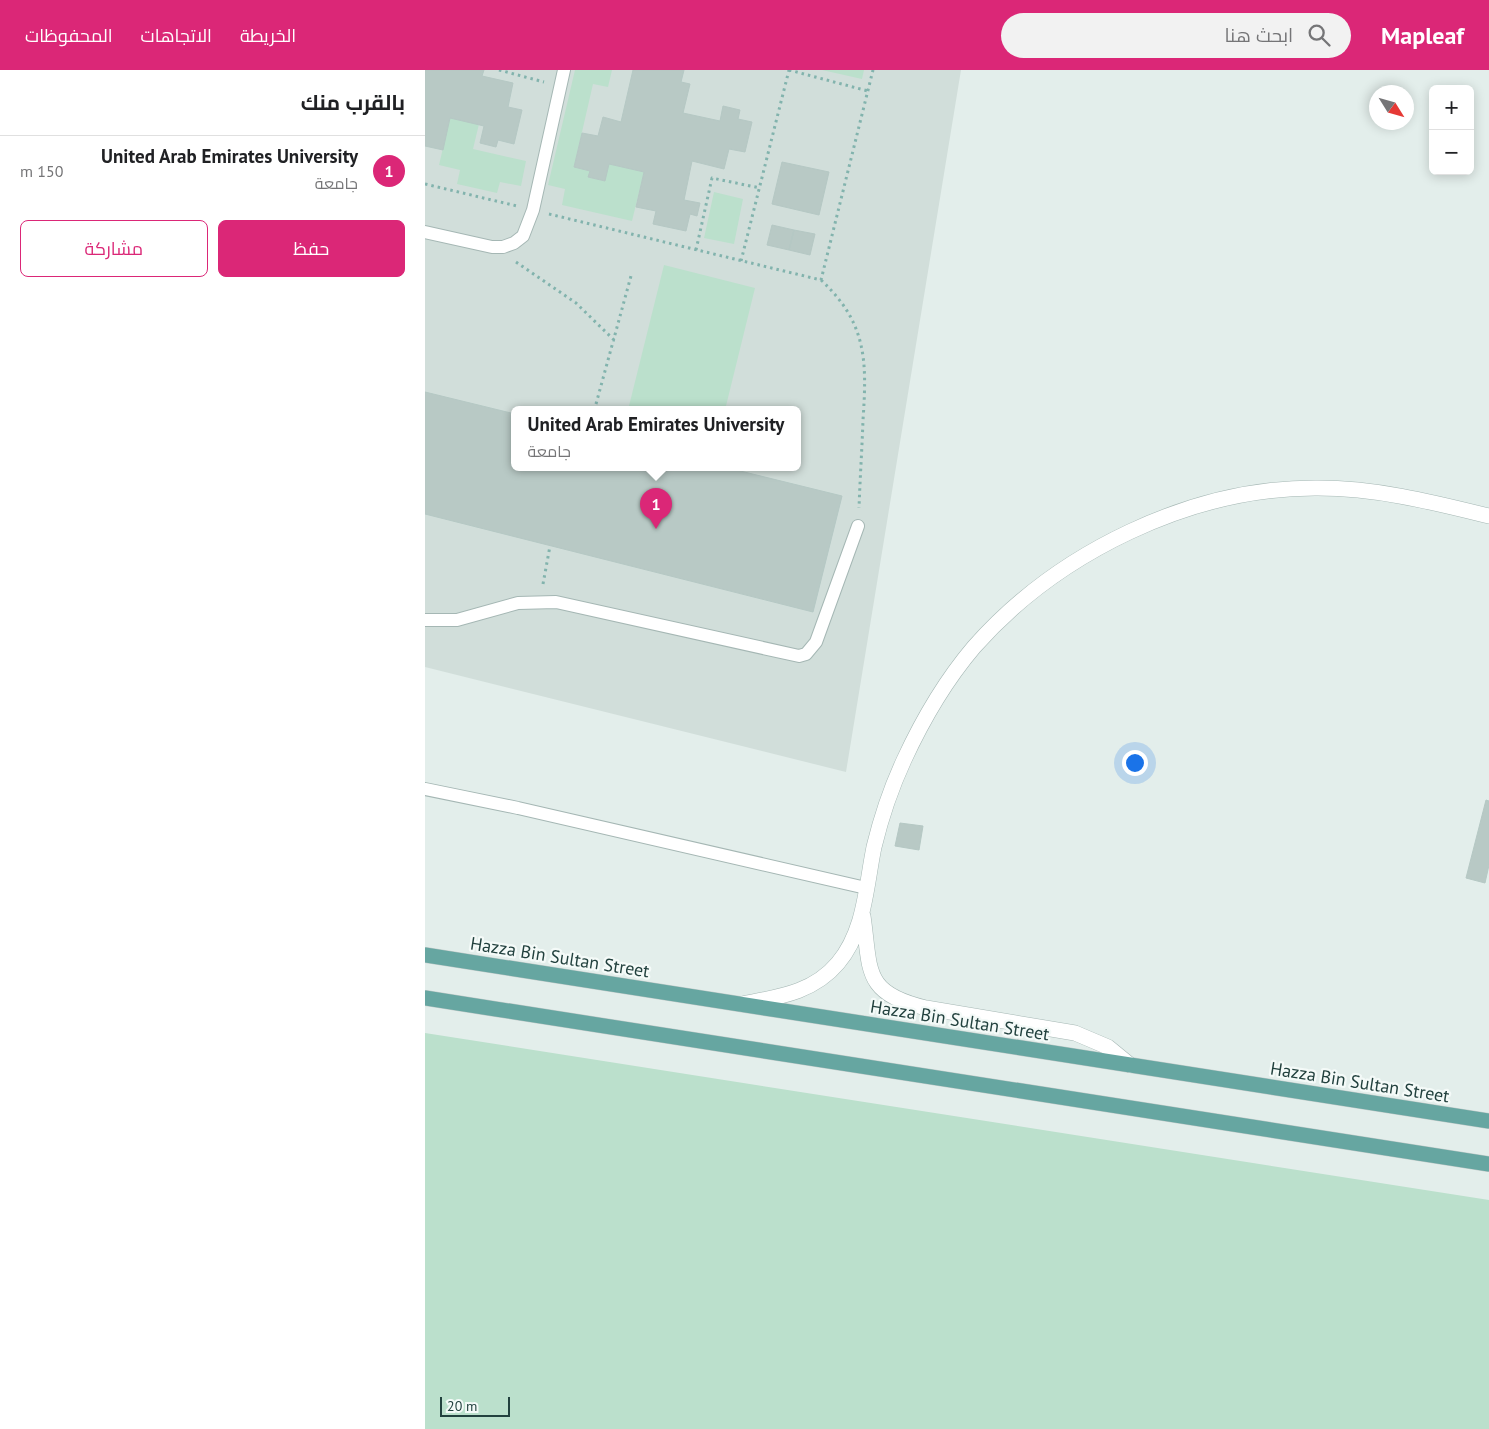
<!DOCTYPE html>
<html lang="ar">
<meta charset="utf-8">
<style>
:root{--surface:#fff;--page:#f2f2f2;--text:#202124;--muted:#757577;--line:#e0e0e0;--accent:#db2777}
body{margin:0;font-family:"PT Sans",Cairo,sans-serif;background:var(--page);color:var(--text);direction:rtl}
.controls{position:absolute;right:15px;top:15px;display:grid;overflow:hidden;border-radius:8px;box-shadow:0 2px 12px #0003}
.controls button{width:45px;height:45px;display:grid;place-items:center;padding:0;border:0;border-bottom:1px solid var(--line);background:var(--surface);color:var(--text);font:25px sans-serif}
.compass{position:absolute;left:944px;top:15px;width:45px;height:45px;border-radius:50%;background:var(--surface);box-shadow:0 2px 12px #0003;rotate:127deg}
.scale{position:absolute;left:15px;bottom:12px;width:70px;box-sizing:border-box;padding-left:5px;border:2px solid #22413e;border-top:0;font-size:14px;line-height:18px;white-space:nowrap;color:#22413e;-webkit-text-stroke:4px #f4faf8;paint-order:stroke}
.you{position:absolute;left:709px;top:692px;width:18px;height:18px;margin:-12px;border:4px solid #fff;border-radius:50%;background:#1a73e8;box-shadow:0 0 0 8px #1a73e833}
.badge{display:grid;place-items:center;width:32px;height:32px;border-radius:50%;background:var(--accent);color:#fff;font-size:16px;font-weight:700}
.pin{position:absolute;translate:-50% -41px;filter:drop-shadow(0 1px 2px #0008)}
.pin::after{content:'';position:absolute;top:26px;width:18px;height:15px;background:inherit;clip-path:polygon(0 0,100% 0,50% 100%)}
.popup{position:absolute;left:86px;top:336px;width:290px;height:65px;box-sizing:border-box;display:grid;place-content:center;border-radius:8px;background:var(--surface);filter:drop-shadow(0 1px 4px #0005);font-size:16px;white-space:nowrap;color:var(--muted)}
.popup b{font-size:19px;color:var(--text)}
.popup::after{content:'';position:absolute;left:50%;top:100%;margin-left:-10px;border:10px solid transparent;border-top-color:var(--surface)}
.list{margin:0;padding:0;list-style:none}
h2{display:flex;justify-content:space-between;align-items:center;height:65px;margin:0;padding:0 20px;font-size:21px}
h2 small{font-size:16px;font-weight:400;color:var(--muted)}
.list li{display:grid;grid-template-columns:32px 1fr auto;gap:15px;align-items:center;box-sizing:border-box;height:70px;padding:0 20px;border-top:1px solid var(--line)}
.list b{display:block;font-size:19px;white-space:nowrap}
.list p{margin:0;font-size:16px;white-space:nowrap;color:var(--muted)}
.list em{font-size:16px;font-style:normal;color:var(--muted)}
.actions{display:flex;gap:10px;padding:15px 20px}
.actions a{flex:1;padding:11px 0;border:1px solid var(--accent);border-radius:8px;text-align:center;font-size:18px;color:var(--accent)}
.actions .main{background:var(--accent);color:#fff}
.icon{flex:none;width:28px;height:28px;fill:none;stroke:currentColor;stroke-width:2;stroke-linecap:round;stroke-linejoin:round}
.map{position:relative;flex:none;width:1064px;height:1359px;overflow:hidden;direction:ltr}
header{display:flex;align-items:center;gap:30px;box-sizing:border-box;height:70px;padding:0 25px;background:var(--accent);color:#fff}
header strong{font-size:24px}
nav{display:flex;gap:28px;margin-inline-start:auto;font-size:18px}
.search{width:350px;height:45px;background:var(--page);display:flex;align-items:center;gap:12px;box-sizing:border-box;padding:0 18px;border-radius:28px;color:var(--muted);font-size:19px}
main{display:flex}
aside{flex:1;background:var(--surface)}
.map>svg:first-child{display:block}
</style>
<header>
<strong>Mapleaf</strong>
<div class="search"><svg class="icon" aria-label="search" viewBox="0 0 24 24"><circle cx="10" cy="10" r="6"/><path d="M15 15l6 6"/></svg>ابحث هنا</div>
<nav><a>الخريطة</a><a>الاتجاهات</a><a>المحفوظات</a></nav>
</header>
<main>
<div class="map">
<svg width="1064" height="1359" viewBox="0 0 1064 1359">
<rect width="100%" height="100%" fill="#e3eeeb"/>
<!-- built -->
<path fill="#d1deda" fill-rule="evenodd" d="M0,0h536l-115,702 -421,-105zM90,340h282v58h-282z"/>
<!-- green -->
<path fill="#bbe0cc" d="M150,0h37l-4,17 -15,-3 -19,83 16,4 -2,6 16,4 5,-17 35,8 -12,49 -70,-16 3,-16 -17,-4z
M397,0h42l-2,9z
M25,48l29,6 -6,25 53,12 -5,25 -21,-4 -3,11 -40,-9 3,-14 -21,-5z
M289,122l29,7 -9,45 -30,-6z
M239,195l91,23 -30,122h-97z
M0,963l1064,167v229h-1064z"/>
<!-- building -->
<path fill="#b8c9c5" stroke="#b5c8c4" d="M0,0h59l-2,6 31,7 -5,24 14,3 -8,34 -16,-4 -2,7 -16,-4 4,-17 -34,-8 -7,32 -18,-4z
M208,0h51l-3,12 9,2 -7,29 37,8 3,-15 17,4 -2,9 14,3 -7,30 -16,-3 -5,20 -32,-8 -8,39 16,3 -3,13 -7,-2 -4,17 -33,-7 3,-13 -20,-4 8,-35 -35,-8 -4,17 -17,-4 2,-6 -16,-4 8,-34 16,3 5,-19 18,5z
M357,92l47,10 -10,43 -47,-11z
M347,155l22,5 -5,20 -22,-5z
M369,160l21,4 -5,21 -21,-5z
M0,322l90,22v54h213l114,28 -29,116 -388,-98z
M1061,730l3,1v64l-4,18 -19,-5z
M475,753l23,3 -4,24 -24,-4z"/>
<g fill="none" stroke-linecap="round" stroke-linejoin="round">
<defs>
<path id="service" d="M0,162l67,15h11l11,-4 9,-7 10,-26 31,-140
M0,550h32l61,-17 38,-1 243,54 7,-2 10,-12 42,-116
M0,719l93,19 348,80"/>
<path id="minor" d="M438,846c8,54 -1,77 63,92l149,25 33,14 22,18
M317,934c36,-7 71,-11 96,-41 27,-32 28,-77 36,-116 7,-29 17,-59 30,-87 18,-39 42,-80 70,-113 83,-94 217,-160 344,-159 59,0 114,14 171,28"/>
<path id="primary" d="M0,885l1064,166
M0,928l1064,166"/>
</defs>
<!-- service casing -->
<use href="#service" stroke="#a5b7b4" stroke-width="14"/>
<!-- minor casing -->
<use href="#minor" stroke="#a5b7b4" stroke-width="16"/>
<!-- primary casing -->
<use href="#primary" stroke="#c1cac9" stroke-width="16"/>
<!-- path -->
<path stroke="#82b3ad" stroke-width="3" stroke-dasharray="2.5 4" stroke-linecap="butt" d="M74,0l45,12
M364,0l79,21
M0,114l92,22
M124,144l272,66 52,-210
M271,180l16,-72 48,10
M316,191l48,-191
M91,192l60,41 38,37
M396,210c46,43 46,81 42,140 -1,29 -3,59 -4,88
M171,334l35,-128
M118,514l7,-38"/>
<!-- service -->
<use href="#service" stroke="#fff" stroke-width="12"/>
<!-- minor -->
<use href="#minor" stroke="#fff" stroke-width="15"/>
<!-- primary -->
<use href="#primary" stroke="#66a6a1" stroke-width="15"/>
</g>
<g text-anchor="middle" dominant-baseline="central" stroke-width="4.5" stroke-linejoin="round" paint-order="stroke">
<!-- street labels -->
<g font-size="18" fill="#22413e" stroke="#f4faf8">
<text transform="translate(135 887) rotate(9)">Hazza Bin Sultan Street</text>
<text transform="translate(535 950) rotate(9)">Hazza Bin Sultan Street</text>
<text transform="translate(935 1012) rotate(9)">Hazza Bin Sultan Street</text>
</g>
</g>
</svg>
<div class="controls">
<button>+</button>
<button>−</button>
</div>
<svg class="compass" viewBox="-18 -18 36 36"><path d="M0-13l5 13h-10z" fill="#e53935"/><path d="M0 13l5-13h-10z" fill="#757577"/></svg>
<div class="scale">20 m</div>
<div class="you"></div>
<div class="pin badge" style="left:231px;top:459px">1</div>
<div class="popup"><b>United Arab Emirates University</b>جامعة</div>
</div>
<aside>
<h2>بالقرب منك<small></small></h2>
<ul class="list">
<li><span class="badge">1</span><div><b>United Arab Emirates University</b><p>جامعة</p></div><em>150 m</em></li>
</ul>
<div class="actions"><a class="main">حفظ</a><a>مشاركة</a></div>
</aside>
</main>
